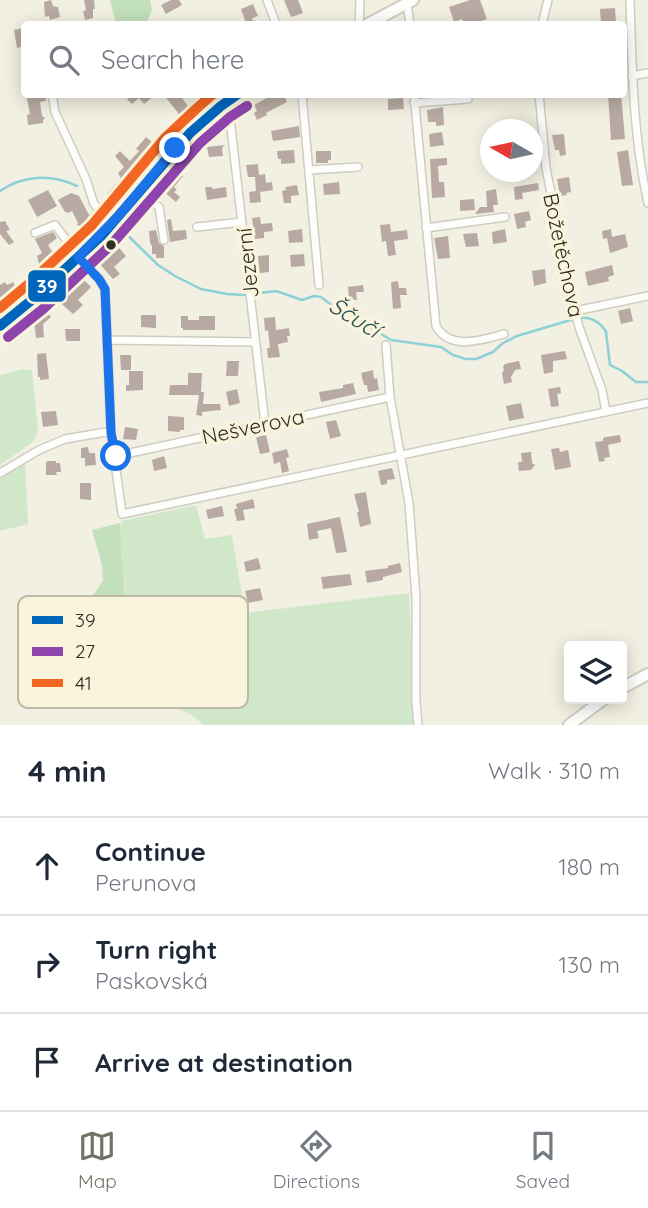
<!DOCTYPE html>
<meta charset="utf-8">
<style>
:root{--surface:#fff;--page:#f2f2f3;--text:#1f2937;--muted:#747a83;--line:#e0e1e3;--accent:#737266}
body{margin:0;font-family:Quicksand,sans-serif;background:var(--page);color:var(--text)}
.controls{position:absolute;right:21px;bottom:21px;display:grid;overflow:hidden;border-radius:7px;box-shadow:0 4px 18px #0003}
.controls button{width:63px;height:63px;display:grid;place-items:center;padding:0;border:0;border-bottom:2px solid var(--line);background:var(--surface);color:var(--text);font:35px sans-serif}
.compass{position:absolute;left:480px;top:119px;width:63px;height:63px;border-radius:50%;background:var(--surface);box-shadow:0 4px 18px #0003;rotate:279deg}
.stop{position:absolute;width:21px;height:21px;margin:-16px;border:5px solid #1a73e8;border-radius:50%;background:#fff}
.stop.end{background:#1a73e8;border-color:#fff;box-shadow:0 2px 7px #0008}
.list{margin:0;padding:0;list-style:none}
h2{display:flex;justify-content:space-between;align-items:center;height:91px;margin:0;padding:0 28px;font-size:30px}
h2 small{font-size:23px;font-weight:400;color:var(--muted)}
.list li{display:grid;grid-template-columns:46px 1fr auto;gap:21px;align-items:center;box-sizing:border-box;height:98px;padding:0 28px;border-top:2px solid var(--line)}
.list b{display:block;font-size:26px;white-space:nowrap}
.list p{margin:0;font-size:23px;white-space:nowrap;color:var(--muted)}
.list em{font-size:23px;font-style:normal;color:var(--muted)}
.icon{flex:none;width:38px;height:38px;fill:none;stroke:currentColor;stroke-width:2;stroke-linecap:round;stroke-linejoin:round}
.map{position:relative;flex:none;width:648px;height:725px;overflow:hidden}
.search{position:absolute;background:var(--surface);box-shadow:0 4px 18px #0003;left:21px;right:21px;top:21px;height:77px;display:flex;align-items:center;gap:18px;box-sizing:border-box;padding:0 24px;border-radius:7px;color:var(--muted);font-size:26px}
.sheet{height:385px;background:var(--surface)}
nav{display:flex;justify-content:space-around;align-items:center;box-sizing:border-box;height:98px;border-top:2px solid var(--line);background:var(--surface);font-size:19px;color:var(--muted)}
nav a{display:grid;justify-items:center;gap:4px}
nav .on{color:var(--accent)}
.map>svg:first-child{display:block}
</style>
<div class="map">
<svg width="648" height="725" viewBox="0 0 648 725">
<rect width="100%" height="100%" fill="#f2f0e2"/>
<!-- green -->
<path fill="#d1e7ca" d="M22,369l10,1 6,61 -5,11 -33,23v-90z
M25,463l3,61 -28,7v-52z
M196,505l9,34 27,-4 13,78 164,-20 3,74 4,58h-212l-14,-11 -10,-4 -24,-22 -18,-14 -10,-40 -3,-49 -4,-30 -2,-26 3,-8z"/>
<!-- forest -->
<path fill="#c2e0bc" d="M110,0h40l2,10 -6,14h-30z
M120,523l1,32 2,15 7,98 50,42 -20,-8 -74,-62 -4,-12 1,-19 20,-28 -1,-16 -10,-35z"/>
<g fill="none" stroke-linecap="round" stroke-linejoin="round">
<!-- stream -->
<path stroke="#8dd0d5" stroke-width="2.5" d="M0,191c23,-16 51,-17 77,-5
M118,226l40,39 17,11 26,13 26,5 17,1 32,-4 26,9 12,-4 7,1 13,10 20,5 11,12 26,16 50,7 12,8 13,4h10l17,-7 10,-9 14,-7 57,-17
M580,318c11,-1 20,4 26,14l4,33 12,6 14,11h12"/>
</g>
<!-- building -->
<path fill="#b8aaa3" d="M51,0l2,6 5,1 2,10 -10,3 -1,-4 -4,1 -1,-15z
M84,0h10l1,9h-2v9l-8,2 -2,-9 3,-1z
M171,0h8l3,5 -16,9 -5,-9z
M284,0h14l5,13 -12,4z
M470,0h10l7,19 -14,5h-9l-2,-5 -8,3 -5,-15z
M253,4l5,12 -6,2 1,3 -7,2 -5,-14z
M615,8l1,14 -15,1 -1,-14z
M24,28v18l-7,2 -3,-18z
M26,94h19l1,7 -6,1 2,14 3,2 -2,2v3l-15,2 -1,-10 3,-1z
M132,94h24l-12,10 -5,-6 -7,6 -5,-5z
M163,94h16l12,16 -9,8z
M274,94h9l4,8 -21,11 1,2 -10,5 -3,-7 3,-2 -3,-6z
M608,94h13l4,45 -14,1z
M403,98l1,11 -16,1v-11z
M443,107l1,18 -8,1v-4h-8l-1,-12z
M299,126l1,11 -27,4 -2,-10z
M442,132l2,13 -14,2 -1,-13z
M564,134l2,21 -6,1 -1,-6h-4l-3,-15z
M146,137l14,12 -45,52 -8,-7 14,-16 -3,-5 6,-6 -9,-11 5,-5 10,10 9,-10 -3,-2z
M224,145l-2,4 1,7 -14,1 -2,-10z
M294,150l1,13 -14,1v-5h-3l-1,-8z
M628,150l5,35 -11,1 -5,-34z
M316,151h15v9h-3v3h-12z
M447,158v7l-9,1 1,16h5l1,15 -13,1 -2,-39z
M179,159l6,6 -7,7 5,4 -9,11 3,3 -3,2 6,5 -4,5 -13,-11 7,-10 -6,-5z
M258,164l1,11 6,-1 1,9 6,-1 1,8 -13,2 1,10 -11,1 -1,-11 7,-1 -1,-14h-7l-2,-12z
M569,177l2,15 -5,1 1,2 -7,1 -3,-17z
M339,182l1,12 -16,1 -1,-11z
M538,183l1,7 -17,3 1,6 -8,1 -1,-13z
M297,185l2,10 -8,1v7h-7l-2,-12 4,-1 -1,-3z
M205,187h7v2l14,-2 1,10 -20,3z
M496,189l2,16h-5l1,7 -19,2 5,-7h7l-1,-16z
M48,190l9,16 -20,11 -9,-17z
M71,193l8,3 10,19 3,-2 6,8 -15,11 -6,-8 1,-1 -6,-12 -4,2 -3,-1 -7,-12z
M474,199l1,11 -15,1v-11z
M529,211l2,9 -6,2 1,5 -9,2 -3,-15z
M260,217l1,7 11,-1 1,8 -9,1v6l-9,1 -3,-21z
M171,219l2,12 13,-1 1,9 -17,3 -3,-22z
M5,221l5,9 -4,1 8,11 -5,3 -9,-11v-12z
M390,224l1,8 16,-2 1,9 -14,2 2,14 -8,1 -2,-15 -4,1 -2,-17z
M302,229l1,13 -14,1 -1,-12z
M505,229l2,13 -14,2 -1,-12z
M611,229l1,8 13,-3 3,13 -18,6 -3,-15 5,-1 -9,2 -1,-8z
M156,230l3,13 5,3v12h-8v-4h-4v-8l-2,-3 -1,-12z
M53,232l4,6 -9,7 8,13 -16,10 -3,-12 5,-3 -7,-14z
M477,233l2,13 -13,1 -3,-13z
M448,236l2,22 -12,1 -4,-21z
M116,244l10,12 -12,11 6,7 -7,5 -16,-18z
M304,254l1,12 -14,1 -1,-12z
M269,255v17l-10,1 -1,-17z
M612,265l2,10 -6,2 1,4 -21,5 -3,-14z
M545,269l1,14 -12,3 -2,-15z
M80,276l11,11 -13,13 5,5 -10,9 -17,-15z
M398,281l1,7h7l1,7h-7l1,13 -8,1 -2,-27z
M5,282l2,3 6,-3 5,9 -18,10v-16z
M363,285l1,7h-8l1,8h-8l-1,-13z
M40,306l11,11 -8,7 1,13 -8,1 -2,-18 3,-2 -4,-6z
M630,308l3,13 -12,3 -3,-13z
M141,315h15v13l-15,-1z
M181,316h7v4h11v-4h16v14h-32v-2h-2z
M275,317l1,13 13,-2 1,8h-3l1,6 -10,2 2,13 -12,1 -1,-10h3l-2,-18 -3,1 -1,-13z
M65,329h15v12h-14z
M565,351l2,8 -14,2v11l-9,2 -3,-19z
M46,353l3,26 -9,1v-3h-2l-1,-23z
M120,355h11v15h-10z
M227,361h12l-1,15h-12z
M519,361l2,8 -6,1 -4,7 1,5 -8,2 -2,-11 2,-3 -1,-3 2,-3z
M373,370l1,9 3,-1 2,12 -11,2 -1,-7h-3l-3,-12z
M129,371h14v19l-17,1v-6h3z
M188,373h14l-1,19h3l-1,12h17l1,6 -19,2v4l-6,-1 3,-20h-30l1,-10h18z
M353,383l3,11 -35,8 -2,-10 24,-4v-3z
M560,387l1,6 -4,1 2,12 -8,1 -3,-18z
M237,389l3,14 -11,3 -3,-14z
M521,403l3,15 -15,3 -3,-15z
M56,411l2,14 -15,2 -2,-15z
M168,416l16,1v13h-4v2l-12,-1z
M336,420l5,16 -11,3 -4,-17z
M125,427l13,2 -2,11 -13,-1z
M266,435l4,17 -10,2 -4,-17z
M620,435l1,7 -13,3 2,12 -6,1 1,3 -6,1 -4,-20 8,-1v-3l3,-1z
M88,447l1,6h6l1,12 -11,1v-8h-4v-10z
M559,448l1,4 8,-2 3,17 -16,3 -4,-21z
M287,449l2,8 -3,1 3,13 -7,2 -2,-11 -6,2 -2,-11z
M531,452l1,11 3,2 -4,5 -12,1 -1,-9h4l-1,-9z
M164,456l3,12 -13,3 -2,-11z
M49,461h7v2h4l1,9h-5l1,3h-11v-13z
M392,468l3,11 -8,1v4l-6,1 -3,-14z
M80,483h11v17l-11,-1z
M366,492l5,32 -11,3 -3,-15h2l-5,-18z
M253,499l2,9 -12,2 2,10 -8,1 -3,-12h3l-1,-5z
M222,506l2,10 -16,3 -2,-9z
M340,517l7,35 -11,1 -5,-25 -14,3 2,7 -10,2 -2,-16z
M258,558l3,11 -15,3 -2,-10z
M400,563l2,9 -19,5v3l-16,3 -2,-12 23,-3v-2z
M350,574l2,11 -29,4 -2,-12z
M260,588l3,12 -15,3 -3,-12z"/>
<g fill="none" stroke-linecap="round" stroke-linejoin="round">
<defs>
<path id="street" d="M267,0l9,24
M630,0c2,68 3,136 18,203
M407,4l3,20
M359,24l1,-24
M542,24l6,-24
M632,76l16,-3
M52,94l3,18 31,67 8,25 17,20
M302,94l17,191
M414,94l22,232c14,25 46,14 68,8
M539,94l7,74 25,127 8,32 23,63 4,22
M414,103l54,-4
M222,105l7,9 1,5 35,305
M309,170l49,-3
M139,192l20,15 5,33
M197,227l45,-5
M426,228l79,-11
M35,233l20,-8 30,40 14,14 6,10 6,144 11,81 526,-111
M575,311l73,-15
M107,340l148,2
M386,345l4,52 19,106 7,94v105l2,23
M116,456l274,-59
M0,473l39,-23 26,-11 41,-7 5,1"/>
<path id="secondary" d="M368,24l45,-24
M0,326c23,-17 44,-37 65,-57 19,-18 40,-36 57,-57 36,-42 68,-89 117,-118
M622,688l26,-14
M569,725l35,-26"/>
</defs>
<!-- street casing -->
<use href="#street" stroke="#cfcdc1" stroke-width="10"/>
<!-- secondary casing -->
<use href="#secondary" stroke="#cfcdc1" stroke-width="14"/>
<!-- street -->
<use href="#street" stroke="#fdfdfb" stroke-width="7"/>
<!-- secondary -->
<use href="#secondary" stroke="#fdfdfb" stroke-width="10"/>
<defs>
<path id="bus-1" d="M0,326l33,-27 69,-64 88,-102 31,-27 17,-12"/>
<path id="bus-2" d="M8,337l35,-28 69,-65 88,-101 30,-26 17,-11"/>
<path id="bus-3" d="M0,308l32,-27 60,-56 73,-87 31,-29 17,-15"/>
</defs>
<!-- bus-1 casing -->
<use href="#bus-1" stroke="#f9f4db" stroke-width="16"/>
<!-- bus-2 casing -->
<use href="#bus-2" stroke="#f9f4db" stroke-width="16"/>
<!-- bus-3 casing -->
<use href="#bus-3" stroke="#f9f4db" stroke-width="16"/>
<!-- bus-1 -->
<use href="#bus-1" stroke="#0065bd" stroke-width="10"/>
<!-- bus-2 -->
<use href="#bus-2" stroke="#8e44ad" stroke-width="10"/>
<!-- bus-3 -->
<use href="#bus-3" stroke="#f26522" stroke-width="10"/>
</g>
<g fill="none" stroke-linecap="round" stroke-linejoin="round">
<!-- route -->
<path stroke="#1a73e8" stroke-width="9" d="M116,456l-5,-23 -6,-144 -6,-10 -21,-22 43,-44 54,-65"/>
</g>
<!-- markers -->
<circle fill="#2f2e24" stroke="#f9f4db" stroke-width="2.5" cx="111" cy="245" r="6"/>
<g text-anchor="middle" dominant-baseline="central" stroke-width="7" stroke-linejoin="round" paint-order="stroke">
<!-- street labels -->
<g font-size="21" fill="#2f2e24" stroke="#f9f4db">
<text transform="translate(564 255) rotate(78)">Božetěchova</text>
<text transform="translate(247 263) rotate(-96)">Jezerní</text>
<text transform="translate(253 426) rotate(-12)">Nešverova</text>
</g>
<!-- water labels -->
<g font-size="23" font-style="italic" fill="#245056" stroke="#f9f4db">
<text transform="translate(355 317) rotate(32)">Ščučí</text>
</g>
</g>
<!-- legend -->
<rect x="18" y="596" width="230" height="112" rx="10" fill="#f9f4db" stroke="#bcb9a4" stroke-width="2"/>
<rect x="32" y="616" width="31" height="8" fill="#0065bd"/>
<rect x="32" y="647" width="31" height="9" fill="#8e44ad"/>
<rect x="32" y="679" width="31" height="8" fill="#f26522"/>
<g font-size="19" fill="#2f2e24">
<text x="75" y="627">39</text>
<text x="75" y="658">27</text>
<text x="75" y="690">41</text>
</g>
<rect stroke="#f9f4db" stroke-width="2.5" x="27" y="269" width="40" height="34" rx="7" fill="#0065bd"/>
<g font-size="19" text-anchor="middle" font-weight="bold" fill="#fff">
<text x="47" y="293">39</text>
</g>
</svg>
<div class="controls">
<button><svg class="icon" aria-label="layers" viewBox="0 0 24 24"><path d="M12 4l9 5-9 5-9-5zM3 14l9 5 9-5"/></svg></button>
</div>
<svg class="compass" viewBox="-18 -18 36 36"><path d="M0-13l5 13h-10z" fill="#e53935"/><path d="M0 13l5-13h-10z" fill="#747a83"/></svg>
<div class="stop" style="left:116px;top:456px"></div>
<div class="stop end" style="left:175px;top:148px"></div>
<div class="search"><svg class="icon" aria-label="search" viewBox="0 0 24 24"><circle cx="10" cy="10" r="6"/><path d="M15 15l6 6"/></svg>Search here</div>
</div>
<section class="sheet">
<h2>4 min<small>Walk · 310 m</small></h2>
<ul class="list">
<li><svg class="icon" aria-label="ahead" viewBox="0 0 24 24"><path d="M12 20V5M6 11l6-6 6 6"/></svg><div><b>Continue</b><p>Perunova</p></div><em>180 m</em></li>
<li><svg class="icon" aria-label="right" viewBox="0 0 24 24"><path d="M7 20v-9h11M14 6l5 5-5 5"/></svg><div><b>Turn right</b><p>Paskovská</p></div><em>130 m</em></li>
<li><svg class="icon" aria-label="arrive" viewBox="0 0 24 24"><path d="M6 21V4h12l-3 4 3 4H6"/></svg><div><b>Arrive at destination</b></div></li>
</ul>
</section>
<nav>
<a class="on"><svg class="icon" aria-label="map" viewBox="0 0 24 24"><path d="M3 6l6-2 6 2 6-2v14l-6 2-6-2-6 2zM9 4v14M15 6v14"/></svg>Map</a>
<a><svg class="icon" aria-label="directions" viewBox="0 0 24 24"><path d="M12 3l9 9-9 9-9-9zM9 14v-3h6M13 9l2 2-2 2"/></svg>Directions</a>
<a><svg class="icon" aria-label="saved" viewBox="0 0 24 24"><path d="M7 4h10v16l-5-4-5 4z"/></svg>Saved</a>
</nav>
